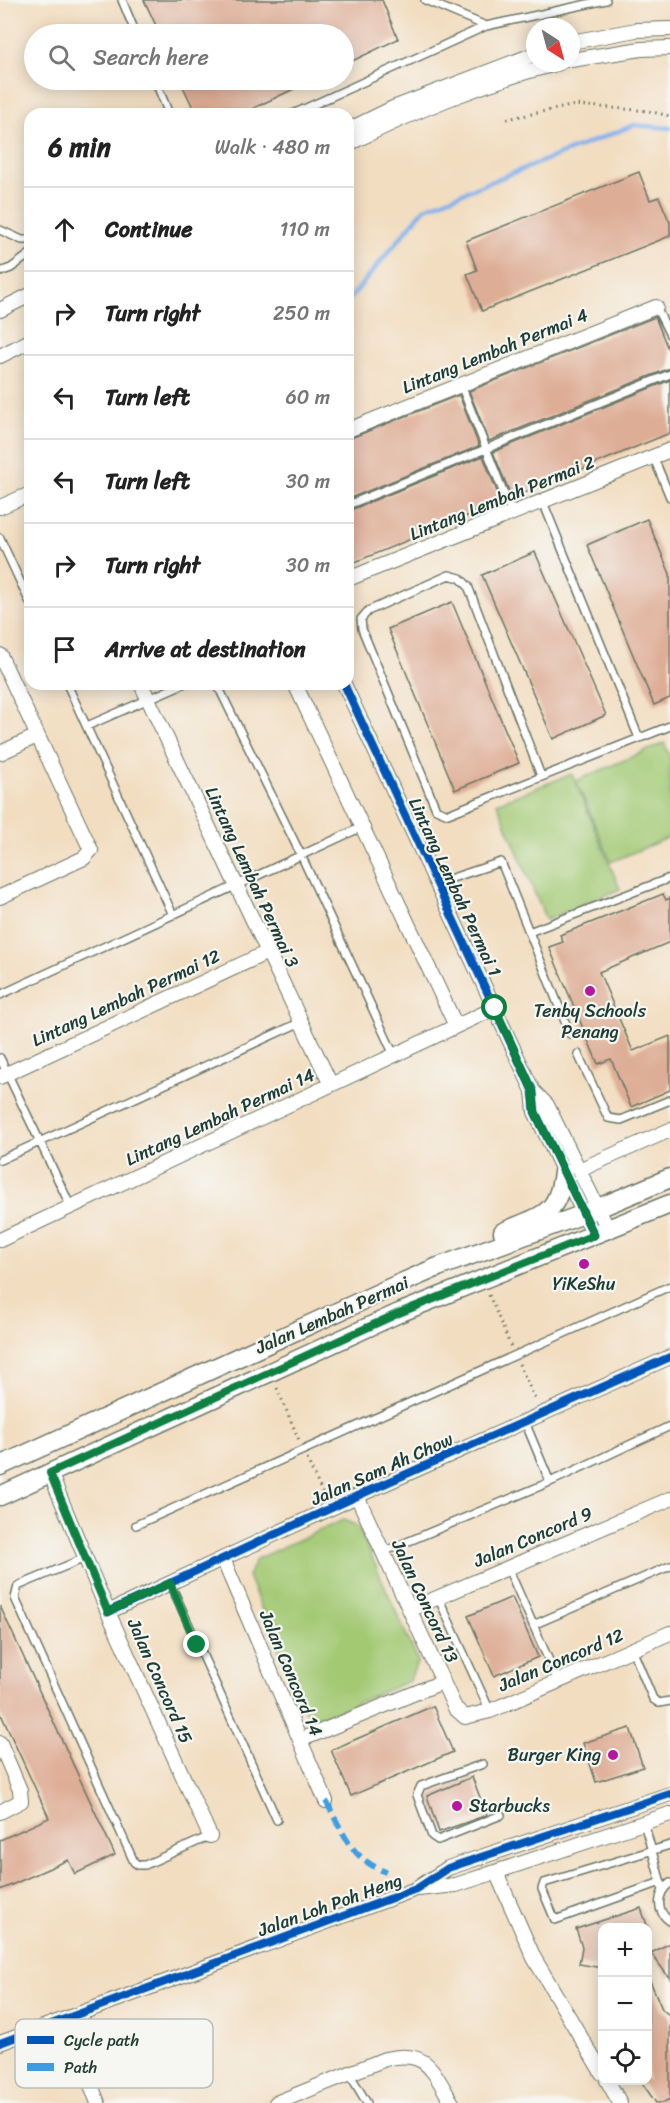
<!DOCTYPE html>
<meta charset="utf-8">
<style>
:root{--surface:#fff;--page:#f2f2f2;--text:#222;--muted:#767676;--line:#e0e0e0}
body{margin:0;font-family:Sriracha,sans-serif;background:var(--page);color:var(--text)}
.controls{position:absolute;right:18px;bottom:18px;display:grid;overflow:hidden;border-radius:12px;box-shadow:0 3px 15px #0003}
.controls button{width:54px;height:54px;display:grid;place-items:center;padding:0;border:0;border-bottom:2px solid var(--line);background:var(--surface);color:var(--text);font:30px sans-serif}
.compass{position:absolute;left:526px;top:18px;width:54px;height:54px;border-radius:50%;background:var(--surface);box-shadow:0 3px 15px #0003;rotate:144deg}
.stop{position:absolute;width:18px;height:18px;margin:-14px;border:4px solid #0b8043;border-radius:50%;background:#fff}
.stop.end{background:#0b8043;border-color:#fff;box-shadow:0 2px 6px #0008}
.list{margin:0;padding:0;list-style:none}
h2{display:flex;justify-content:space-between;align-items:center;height:78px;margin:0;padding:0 24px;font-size:26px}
h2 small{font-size:20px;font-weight:400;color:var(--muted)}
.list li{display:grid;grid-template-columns:39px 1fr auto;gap:18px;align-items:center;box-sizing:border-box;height:84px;padding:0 24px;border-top:2px solid var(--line)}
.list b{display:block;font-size:22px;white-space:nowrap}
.list em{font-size:20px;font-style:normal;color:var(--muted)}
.icon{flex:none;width:33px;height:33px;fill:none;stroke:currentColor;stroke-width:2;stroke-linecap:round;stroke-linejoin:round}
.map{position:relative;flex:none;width:670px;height:2103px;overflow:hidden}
.search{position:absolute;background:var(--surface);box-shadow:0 3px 15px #0003;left:24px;top:24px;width:330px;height:66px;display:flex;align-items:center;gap:15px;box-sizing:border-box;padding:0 21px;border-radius:33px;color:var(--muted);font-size:22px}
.panel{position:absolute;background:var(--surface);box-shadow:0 3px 15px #0003;left:24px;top:108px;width:330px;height:582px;border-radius:18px}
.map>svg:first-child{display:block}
</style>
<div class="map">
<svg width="670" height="2103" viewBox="0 0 670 2103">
<rect width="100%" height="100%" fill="#f6f6f2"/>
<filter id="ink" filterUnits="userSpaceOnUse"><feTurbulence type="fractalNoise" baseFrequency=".0167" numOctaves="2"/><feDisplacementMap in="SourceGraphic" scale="12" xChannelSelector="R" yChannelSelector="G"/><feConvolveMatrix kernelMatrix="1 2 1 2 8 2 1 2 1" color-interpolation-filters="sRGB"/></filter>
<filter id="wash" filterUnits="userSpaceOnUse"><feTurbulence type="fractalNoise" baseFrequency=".008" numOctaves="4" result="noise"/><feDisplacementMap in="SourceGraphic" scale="24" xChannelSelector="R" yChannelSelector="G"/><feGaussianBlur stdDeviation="1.35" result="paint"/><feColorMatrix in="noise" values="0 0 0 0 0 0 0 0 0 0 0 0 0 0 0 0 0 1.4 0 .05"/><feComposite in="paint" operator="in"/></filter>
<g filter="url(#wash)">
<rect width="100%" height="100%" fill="#f2ddc0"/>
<!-- green -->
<path fill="#a3c973" stroke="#618354" stroke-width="1.5" d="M664,743l6,13v81l-59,25 -35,-81z
M572,774l48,115 -74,31 -49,-117z
M343,1520l15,6 60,135 -9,20 -86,36 -19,-6 -56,-135 8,-17z"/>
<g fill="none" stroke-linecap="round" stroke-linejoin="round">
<!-- stream -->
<path stroke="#81b1ec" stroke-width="4.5" d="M348,301l77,-93 209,-83 36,3"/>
</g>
<g id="blocks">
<!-- building -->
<path fill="#dead95" d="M144,0h238l16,39 -54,26v-31h-184z
M180,80h133l-72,34h-45z
M639,172l11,28 9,-3 11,26v13l-188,75 -15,-37 10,-4 -11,-29z
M655,317l15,37v14l-181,73 -20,-50z
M670,380v53l-158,65 -19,-46z
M459,395l20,51 -131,53v-60z
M483,456l18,46 -153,63v-54z
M647,519l23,55v124l-16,7 -67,-160z
M535,552l71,163 -53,24 -71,-164z
M452,602l67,161 -64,27 -67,-161z
M663,894l3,6 4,-2v44l-71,30 34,79 37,-15v54l-39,17 -20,-48 -13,5 -49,-117 14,-5 -3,-7z
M512,1597l26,60 -44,19 -26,-60z
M0,1606l115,249 -40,19 -7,-14 -68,30v-50l49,-22 -49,-106z
M433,1706l20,46 -102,44 -20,-46z
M630,1728l13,39 -47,15 -13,-39z
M472,1777l15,38 -48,17 -12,-36z
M641,1908l7,20h-45v40l-24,-4 3,-17 -6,-18z
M670,1943v36l-19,-26z
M648,1976l14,33 8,7v83l-8,4h-6l-16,-23h8z"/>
</g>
</g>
<g filter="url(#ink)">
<use href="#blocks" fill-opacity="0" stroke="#697565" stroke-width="1.5"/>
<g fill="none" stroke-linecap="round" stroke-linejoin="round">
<defs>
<path id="lane" d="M122,0l14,34
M425,0l61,26
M155,80l14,34
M293,114l193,-88 120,-26
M0,230l22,10h8
M0,272l11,-4 19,-14
M656,307l14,28
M461,385l51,129
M653,456l17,41
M543,502l96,236
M348,505l322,-131
M0,538l30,65
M67,684l106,231
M217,684l84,171 93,200
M87,726l96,-42
M541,776l-73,-190 -8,-8 -11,-3 -81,36 -7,8 1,10 74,180 12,5 222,-88
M437,883l64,-21 69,172
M529,932l141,-54
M0,995l362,-168
M578,1054l30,64 13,2 49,-20
M0,1058l71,149
M0,1160l301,-138
M525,1422l25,60
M136,1525l534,-239
M383,1552l167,-70 120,-56
M85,1558l-67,28 -3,12 119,264 4,3h7l65,-29
M508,1568l50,113
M170,1583l107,237
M438,1597l52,114
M533,1625l137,-59
M632,1649l21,50 6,4 11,-2
M483,1764l-62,22 -4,9 15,41 6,4 63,-25
M644,1823l19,67
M661,1882l-106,38 -13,-31 2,-6 126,-38
M670,1883c-13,10 -15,28 0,38
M349,2073l18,30"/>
<path id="street" d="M571,42l65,-12 34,-1
M571,60l70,-11 29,-1
M348,130l45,-22 142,-54
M348,144c69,-34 136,-62 211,-81
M0,310l30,-15
M0,356l30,-15
M348,430l308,-123
M0,507l30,-13
M348,579l322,-129
M0,655l91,195 -7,8 -84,39
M141,684l190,401
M295,684l161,342
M344,684l189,407 2,21 59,123
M0,753l37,-17
M0,1077l268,-125
M533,1091l14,14 61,124
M579,1170l91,-40
M0,1240l495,-232
M50,1473l58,139 102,224
M357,1496l98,212 10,9 25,-6 180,-78
M223,1559l103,242
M411,1609l259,-110
M108,1612l249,-116 313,-139
M300,1740l142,-58
M0,1743l20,47 1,11 -21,11
M496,1872l38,86 68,115
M418,1889l38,-4 214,-71
M65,2019l33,84
M0,2043l416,-154 32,-21 222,-74
M607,2080l13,23
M276,2103l109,-44c43,-10 47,11 67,44"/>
<path id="secondary" d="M503,1232c38,-17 55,-15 60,-60
M0,1466l392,-179 46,-20 146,-53 86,-36
M0,1496l399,-183 271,-109"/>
</defs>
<!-- lane casing -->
<use href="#lane" stroke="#697565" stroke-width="10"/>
<!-- street casing -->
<use href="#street" stroke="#697565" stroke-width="16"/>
<!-- secondary casing -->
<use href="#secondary" stroke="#697565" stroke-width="21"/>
<!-- path -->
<path stroke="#697565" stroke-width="3" stroke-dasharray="1.5 4.5" stroke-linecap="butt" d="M507,119l69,-14 72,6 22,5
M489,1295l22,52
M519,1364l17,37
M277,1388l22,52
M307,1459l17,38"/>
<!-- lane -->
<use href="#lane" stroke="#fff" stroke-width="7"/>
<!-- street -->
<use href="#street" stroke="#fff" stroke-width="14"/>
<!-- secondary -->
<use href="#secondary" stroke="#fff" stroke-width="18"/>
<!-- quiet -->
<path stroke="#3c9ee2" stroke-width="6" stroke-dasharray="12 6" stroke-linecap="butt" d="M326,1801c18,33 24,57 60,71"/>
<defs>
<path id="cycleway" d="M344,684l189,407 2,21 59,123
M108,1612l249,-116 313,-139
M0,2043l416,-154 32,-21 222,-74"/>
</defs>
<!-- cycleway casing -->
<use href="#cycleway" stroke="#f6f6f2" stroke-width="11"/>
<!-- cycleway -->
<use href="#cycleway" stroke="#0057b8" stroke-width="8"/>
</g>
</g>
<g fill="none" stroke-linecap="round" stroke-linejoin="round" filter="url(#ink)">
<!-- route -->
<path stroke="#0b8043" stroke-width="8" d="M197,1645l-27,-62 -62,29 -58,-139 349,-160 195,-78 -59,-123 -2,-21 -38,-83"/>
</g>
<!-- markers -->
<g fill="#b5179e" stroke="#f6f6f2" stroke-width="2">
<circle cx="590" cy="991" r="6"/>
<circle cx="584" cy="1264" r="6"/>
<circle cx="613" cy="1755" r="6"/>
<circle cx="457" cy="1806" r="6"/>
</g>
<g text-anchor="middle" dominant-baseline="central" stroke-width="4.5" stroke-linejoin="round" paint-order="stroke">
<!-- street labels -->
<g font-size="18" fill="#1f3d34" stroke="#f6f6f2">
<text transform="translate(495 351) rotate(-22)">Lintang Lembah Permai 4</text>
<text transform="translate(502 498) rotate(-22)">Lintang Lembah Permai 2</text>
<text transform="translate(252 877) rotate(65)">Lintang Lembah Permai 3</text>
<text transform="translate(455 887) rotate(65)">Lintang Lembah Permai 1</text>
<text transform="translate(126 998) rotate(-25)">Lintang Lembah Permai 12</text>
<text transform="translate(220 1117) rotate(-25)">Lintang Lembah Permai 14</text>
<text transform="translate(332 1315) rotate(-24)">Jalan Lembah Permai</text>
<text transform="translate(382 1469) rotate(-24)">Jalan Sam Ah Chow</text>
<text transform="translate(533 1537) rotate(-23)">Jalan Concord 9</text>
<text transform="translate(425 1601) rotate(65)">Jalan Concord 13</text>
<text transform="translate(561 1660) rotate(-23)">Jalan Concord 12</text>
<text transform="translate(291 1673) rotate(67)">Jalan Concord 14</text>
<text transform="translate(160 1681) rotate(66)">Jalan Concord 15</text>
<text transform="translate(330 1905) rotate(-20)">Jalan Loh Poh Heng</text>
</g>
<!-- poi labels -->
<g font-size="18" fill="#1f3d34" stroke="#f6f6f2">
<text x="590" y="1011">Tenby Schools<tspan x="590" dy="21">Penang</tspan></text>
<text x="584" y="1284">YiKeShu</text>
<text x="601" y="1755" text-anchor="end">Burger King</text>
<text x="469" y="1806" text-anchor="start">Starbucks</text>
</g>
</g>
<!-- legend -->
<rect x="15" y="2019" width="198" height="69" rx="9" fill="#f6f6f2" stroke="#b6beb9" stroke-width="1.5"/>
<rect x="27" y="2036" width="27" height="8" fill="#0057b8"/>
<rect x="27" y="2063" width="27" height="8" fill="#3c9ee2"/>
<g font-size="16" fill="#1f3d34">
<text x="64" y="2046">Cycle path</text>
<text x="64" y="2073">Path</text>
</g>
</svg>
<div class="controls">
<button>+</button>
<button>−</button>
<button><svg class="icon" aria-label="locate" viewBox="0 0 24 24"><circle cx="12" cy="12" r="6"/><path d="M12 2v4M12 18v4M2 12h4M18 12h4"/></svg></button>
</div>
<svg class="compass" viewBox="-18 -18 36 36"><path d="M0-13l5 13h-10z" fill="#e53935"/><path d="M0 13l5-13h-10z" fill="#767676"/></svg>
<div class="stop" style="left:495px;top:1008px"></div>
<div class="stop end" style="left:197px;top:1645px"></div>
<div class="search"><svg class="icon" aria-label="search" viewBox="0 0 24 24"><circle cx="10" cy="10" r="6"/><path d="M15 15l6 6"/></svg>Search here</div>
<section class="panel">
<h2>6 min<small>Walk · 480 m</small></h2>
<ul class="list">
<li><svg class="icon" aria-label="ahead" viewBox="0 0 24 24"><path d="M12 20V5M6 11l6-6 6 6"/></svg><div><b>Continue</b></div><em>110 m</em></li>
<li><svg class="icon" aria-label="right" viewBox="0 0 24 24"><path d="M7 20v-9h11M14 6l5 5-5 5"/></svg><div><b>Turn right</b></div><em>250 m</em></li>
<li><svg class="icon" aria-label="left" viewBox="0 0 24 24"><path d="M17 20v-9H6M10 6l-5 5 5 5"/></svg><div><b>Turn left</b></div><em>60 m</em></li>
<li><svg class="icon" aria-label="left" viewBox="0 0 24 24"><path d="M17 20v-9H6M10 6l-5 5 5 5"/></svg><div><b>Turn left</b></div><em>30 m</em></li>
<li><svg class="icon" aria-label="right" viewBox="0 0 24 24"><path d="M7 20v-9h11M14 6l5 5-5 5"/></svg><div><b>Turn right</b></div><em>30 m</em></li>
<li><svg class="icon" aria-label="arrive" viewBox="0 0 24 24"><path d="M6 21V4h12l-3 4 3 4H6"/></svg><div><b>Arrive at destination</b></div></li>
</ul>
</section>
</div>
